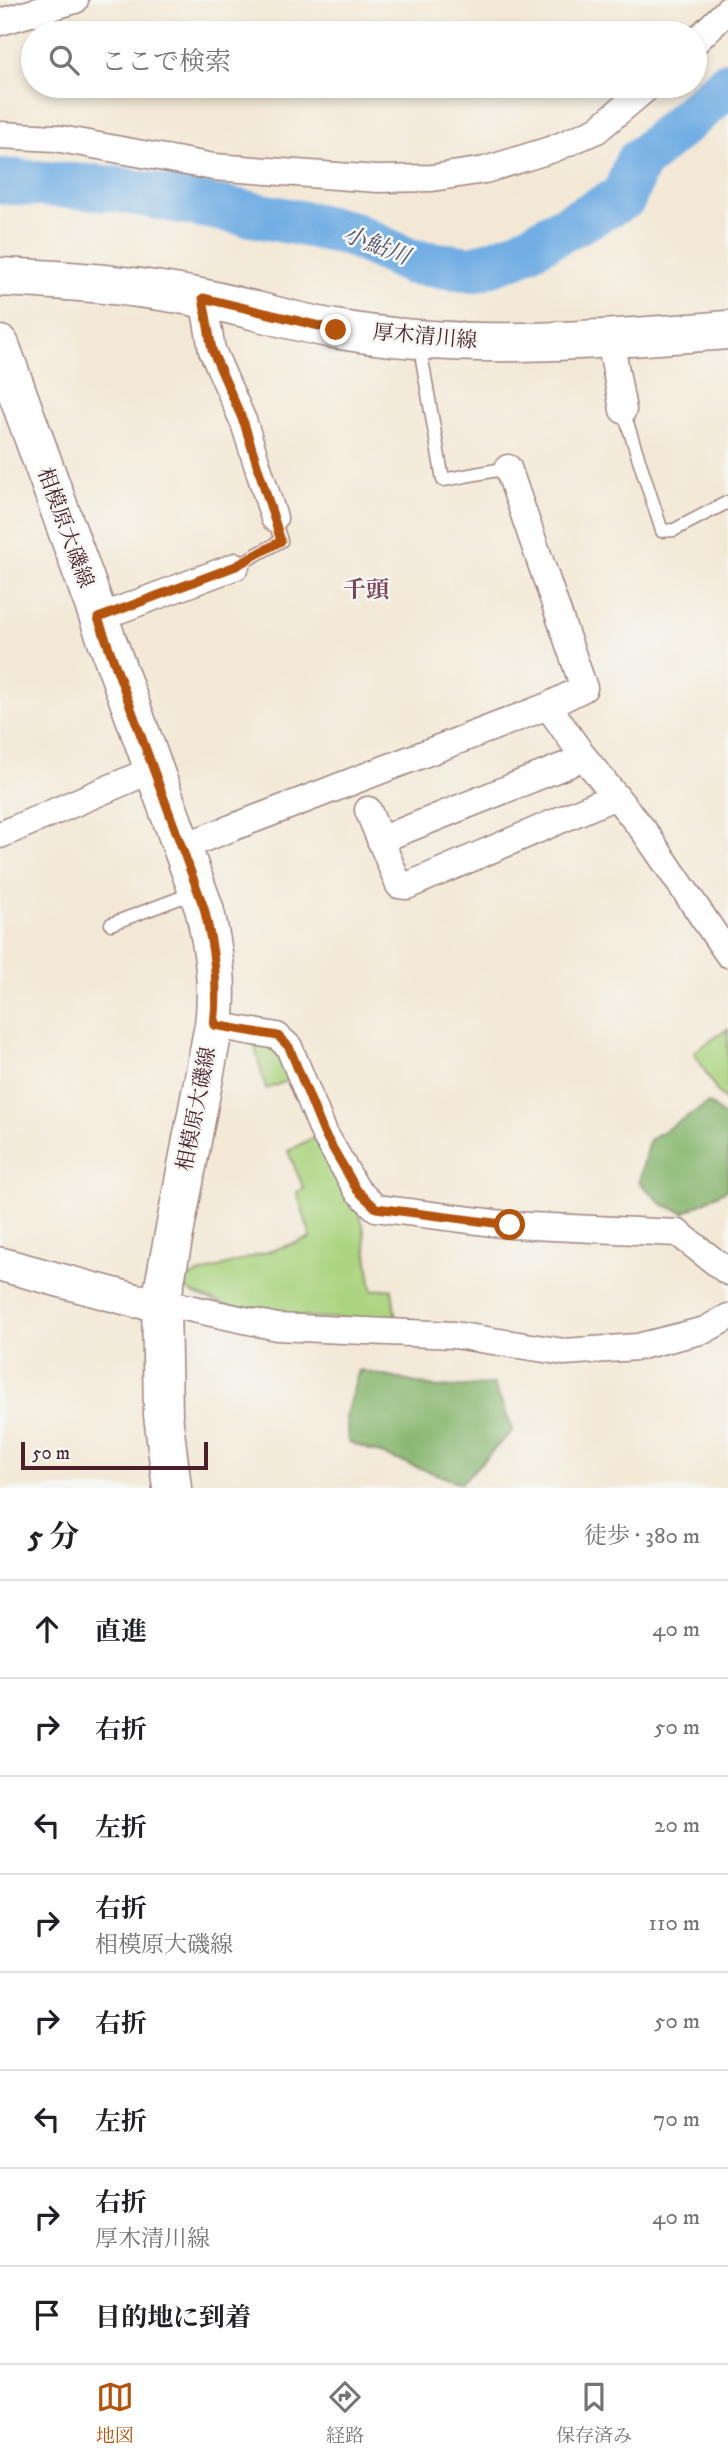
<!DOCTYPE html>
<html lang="ja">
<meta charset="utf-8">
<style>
:root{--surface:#fff;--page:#f6f6f6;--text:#202124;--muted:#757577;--line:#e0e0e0;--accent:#b45309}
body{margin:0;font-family:"IM FELL DW Pica","Noto Serif JP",serif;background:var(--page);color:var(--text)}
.scale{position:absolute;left:21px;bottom:18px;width:187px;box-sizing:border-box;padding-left:7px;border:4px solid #4a1f2b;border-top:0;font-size:19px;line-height:24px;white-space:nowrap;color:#4a1f2b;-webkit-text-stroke:5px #f6f6f2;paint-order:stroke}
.stop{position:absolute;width:21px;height:21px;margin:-16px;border:5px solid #b45309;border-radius:50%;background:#fff}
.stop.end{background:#b45309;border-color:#fff;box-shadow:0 2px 7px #0008}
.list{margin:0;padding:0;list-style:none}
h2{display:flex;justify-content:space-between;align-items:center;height:91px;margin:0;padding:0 28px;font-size:30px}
h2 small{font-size:23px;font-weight:400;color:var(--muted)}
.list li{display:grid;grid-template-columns:46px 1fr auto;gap:21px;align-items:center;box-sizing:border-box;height:98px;padding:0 28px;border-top:2px solid var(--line)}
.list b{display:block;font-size:26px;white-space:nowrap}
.list p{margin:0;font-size:23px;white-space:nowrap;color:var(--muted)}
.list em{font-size:23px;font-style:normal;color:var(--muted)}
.icon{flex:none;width:38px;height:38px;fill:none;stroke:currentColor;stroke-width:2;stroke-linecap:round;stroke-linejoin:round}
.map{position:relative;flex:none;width:728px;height:1488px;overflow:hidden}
.search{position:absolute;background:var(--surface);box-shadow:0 4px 10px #0003;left:21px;right:21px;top:21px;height:77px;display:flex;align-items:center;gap:18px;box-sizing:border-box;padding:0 24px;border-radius:38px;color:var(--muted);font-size:26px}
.sheet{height:875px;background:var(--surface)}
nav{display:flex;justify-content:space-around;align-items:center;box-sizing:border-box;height:98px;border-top:2px solid var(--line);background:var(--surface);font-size:19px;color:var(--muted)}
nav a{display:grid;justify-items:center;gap:4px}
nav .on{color:var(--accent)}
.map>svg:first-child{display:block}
</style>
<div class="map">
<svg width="728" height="1488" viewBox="0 0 728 1488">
<rect width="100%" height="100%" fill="#f6f6f2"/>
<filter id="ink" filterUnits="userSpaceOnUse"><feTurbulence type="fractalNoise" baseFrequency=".0143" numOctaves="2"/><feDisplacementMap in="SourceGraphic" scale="14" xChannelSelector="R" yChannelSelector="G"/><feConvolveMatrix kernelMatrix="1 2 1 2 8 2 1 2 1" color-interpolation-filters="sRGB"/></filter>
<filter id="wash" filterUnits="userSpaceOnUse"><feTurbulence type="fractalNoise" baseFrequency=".00686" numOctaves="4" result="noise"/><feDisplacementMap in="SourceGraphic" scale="28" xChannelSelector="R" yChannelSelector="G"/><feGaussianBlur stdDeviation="1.57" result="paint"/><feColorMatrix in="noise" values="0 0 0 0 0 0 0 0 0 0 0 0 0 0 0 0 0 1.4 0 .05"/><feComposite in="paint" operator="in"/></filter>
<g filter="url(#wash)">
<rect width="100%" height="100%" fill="#f3e8d5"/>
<!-- green -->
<path fill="#aad47f" stroke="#7a7a55" stroke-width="2" d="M728,1029v74l-12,-13 -22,-38z
M253,1040l21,2 21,36 -29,11z
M314,1137l40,58 9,30 9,65 20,-1 4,32c-70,-4 -145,0 -210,-31v-12l125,-40 -14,-46 7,-3 -16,-38z"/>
<!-- forest -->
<path fill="#87b66e" stroke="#686a4c" stroke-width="2" d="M709,1103l19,16v70l-44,24 -22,-9 -23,-22 10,-42z
M359,1370l79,18 56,-4 19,46 -52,53 -113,-41 -2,-28z"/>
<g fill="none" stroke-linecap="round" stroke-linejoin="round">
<!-- river -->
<path stroke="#72aee3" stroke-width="46" d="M0,181l116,8 178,33 55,11 62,29 63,7 42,-15 108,-57 13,-34 91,-79"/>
</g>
</g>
<g filter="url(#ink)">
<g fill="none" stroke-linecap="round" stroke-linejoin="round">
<defs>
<path id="service" d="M419,342l24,138 65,-12
M623,410l39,121 12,-1 54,-28
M236,566l45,-25 -7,-23
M111,924l82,-31"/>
<path id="minor" d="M0,22l75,-22
M695,42l33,-32
M0,135l55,3 159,29 164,12 54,-1 53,-8 68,-21 44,-19 52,-44
M203,298l9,52 32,73 30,95
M610,338l13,72
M508,468l76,220 -36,18
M98,618l138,-52
M368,810l31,75 8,1 209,-90
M0,835l154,-66
M380,840l189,-76 14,-8
M182,847l366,-141 35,50 61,75 84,123
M214,1025l63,11 12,11 35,86 33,57 19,18 134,17 168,8 50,39
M161,1302l116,25 177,8 110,17 73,-5 68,-17 23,-13"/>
<path id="tertiary" d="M0,1264l137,37 24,1"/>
<path id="primary" d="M0,277c69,3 139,8 206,22 43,9 86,23 129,30 129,23 263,11 393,1
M0,345l204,563c10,41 15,76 10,117l-53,277 2,113 9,73"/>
</defs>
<!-- service casing -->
<use href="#service" stroke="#9e8480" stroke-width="15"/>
<!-- minor casing -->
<use href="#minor" stroke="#9e8480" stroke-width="29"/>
<!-- tertiary casing -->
<use href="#tertiary" stroke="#9e8480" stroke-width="36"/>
<!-- primary casing -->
<use href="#primary" stroke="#9e8480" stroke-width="41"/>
<!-- service -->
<use href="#service" stroke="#fff" stroke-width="12"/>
<!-- minor -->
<use href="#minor" stroke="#fff" stroke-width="26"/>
<!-- tertiary -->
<use href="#tertiary" stroke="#fff" stroke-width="33"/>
<!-- primary -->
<use href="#primary" stroke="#fff" stroke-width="38"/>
</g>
</g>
<g fill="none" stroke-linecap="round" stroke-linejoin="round" filter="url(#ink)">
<!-- route -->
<path stroke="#b45309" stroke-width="9" d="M336,330l-133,-32 9,52 32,73 37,118 -45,25 -138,52 106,290c10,41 15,76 10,117l64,11 11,11 35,86 33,57 19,18 134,17"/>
</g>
<g text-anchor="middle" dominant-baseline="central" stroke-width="5" stroke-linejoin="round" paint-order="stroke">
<!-- street labels -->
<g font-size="21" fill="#4a1f2b" stroke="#f6f6f2">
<text transform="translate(425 337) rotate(5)">厚木清川線</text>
<text transform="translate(65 528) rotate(70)">相模原大磯線</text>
<text transform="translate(197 1109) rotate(-79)">相模原大磯線</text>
</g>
<!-- water labels -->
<g font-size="23" font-style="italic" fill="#58516b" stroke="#f6f6f2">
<text transform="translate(376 246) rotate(21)">小鮎川</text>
</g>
<!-- neighbourhood labels -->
<g font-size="23" font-weight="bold" fill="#7d465d" stroke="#f6f6f2">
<text x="366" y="590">千頭</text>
</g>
</g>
</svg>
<div class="scale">50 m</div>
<div class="stop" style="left:510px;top:1225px"></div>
<div class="stop end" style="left:336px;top:330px"></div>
<div class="search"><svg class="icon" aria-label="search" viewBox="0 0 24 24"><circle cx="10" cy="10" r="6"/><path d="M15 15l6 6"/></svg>ここで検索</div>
</div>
<section class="sheet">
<h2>5 分<small>徒歩 · 380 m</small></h2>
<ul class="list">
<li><svg class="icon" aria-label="ahead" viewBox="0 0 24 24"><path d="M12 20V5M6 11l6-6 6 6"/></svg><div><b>直進</b></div><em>40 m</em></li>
<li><svg class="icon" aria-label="right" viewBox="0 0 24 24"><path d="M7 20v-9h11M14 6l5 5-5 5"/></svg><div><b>右折</b></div><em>50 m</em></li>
<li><svg class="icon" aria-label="left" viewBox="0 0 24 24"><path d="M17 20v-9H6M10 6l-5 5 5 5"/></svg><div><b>左折</b></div><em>20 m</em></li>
<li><svg class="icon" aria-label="right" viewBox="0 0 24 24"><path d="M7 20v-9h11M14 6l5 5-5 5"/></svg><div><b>右折</b><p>相模原大磯線</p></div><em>110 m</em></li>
<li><svg class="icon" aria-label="right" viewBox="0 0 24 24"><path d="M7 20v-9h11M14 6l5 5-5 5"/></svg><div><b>右折</b></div><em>50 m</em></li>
<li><svg class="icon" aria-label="left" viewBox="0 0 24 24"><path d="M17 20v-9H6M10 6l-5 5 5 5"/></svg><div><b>左折</b></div><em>70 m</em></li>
<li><svg class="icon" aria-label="right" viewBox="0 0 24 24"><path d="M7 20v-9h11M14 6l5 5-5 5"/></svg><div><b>右折</b><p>厚木清川線</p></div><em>40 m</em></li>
<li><svg class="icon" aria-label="arrive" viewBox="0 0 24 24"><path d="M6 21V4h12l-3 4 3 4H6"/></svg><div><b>目的地に到着</b></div></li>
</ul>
</section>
<nav>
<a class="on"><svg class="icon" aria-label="map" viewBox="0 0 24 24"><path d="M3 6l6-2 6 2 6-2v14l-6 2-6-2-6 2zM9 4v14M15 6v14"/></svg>地図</a>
<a><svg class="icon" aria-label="directions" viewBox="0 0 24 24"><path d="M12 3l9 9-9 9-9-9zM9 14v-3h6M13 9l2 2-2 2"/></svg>経路</a>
<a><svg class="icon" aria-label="saved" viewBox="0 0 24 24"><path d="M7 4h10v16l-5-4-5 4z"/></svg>保存済み</a>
</nav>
